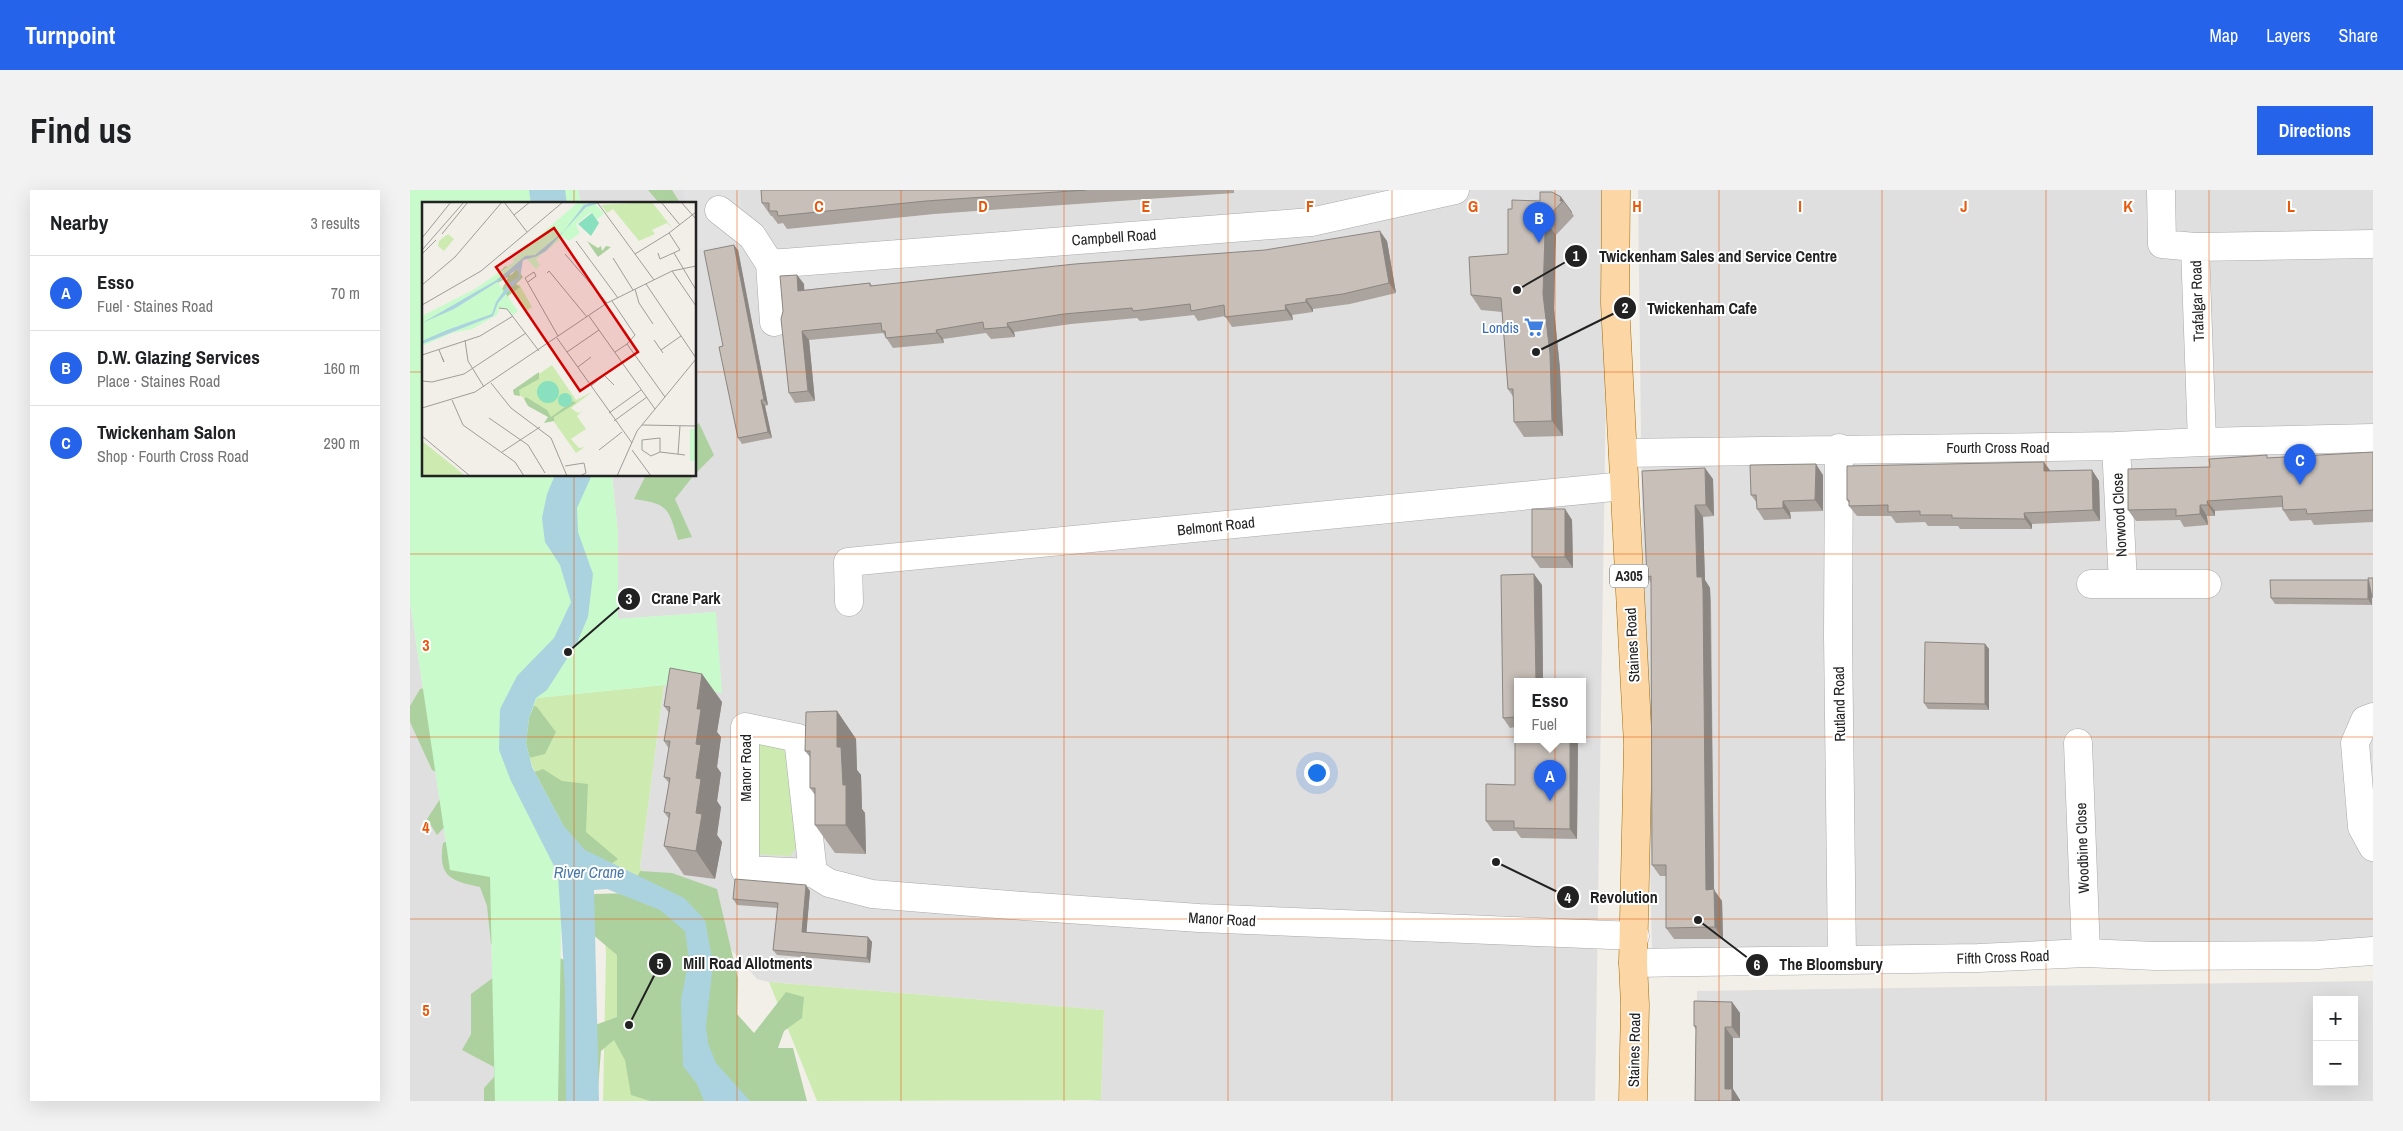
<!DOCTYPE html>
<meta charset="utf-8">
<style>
:root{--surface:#fff;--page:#f2f2f2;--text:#202124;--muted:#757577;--line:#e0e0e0;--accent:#2563eb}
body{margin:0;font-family:"Archivo Narrow",sans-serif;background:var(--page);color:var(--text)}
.controls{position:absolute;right:15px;bottom:15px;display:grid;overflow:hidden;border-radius:0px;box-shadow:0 5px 20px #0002}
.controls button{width:45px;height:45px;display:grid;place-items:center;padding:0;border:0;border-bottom:1px solid var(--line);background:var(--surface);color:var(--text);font:25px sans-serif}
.you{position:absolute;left:906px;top:582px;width:18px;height:18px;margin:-12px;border:4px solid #fff;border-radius:50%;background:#1a73e8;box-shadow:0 0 0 8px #1a73e833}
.badge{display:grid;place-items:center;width:32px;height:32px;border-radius:50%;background:var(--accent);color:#fff;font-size:16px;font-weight:700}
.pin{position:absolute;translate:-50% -41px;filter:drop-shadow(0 1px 2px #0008)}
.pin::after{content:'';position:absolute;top:26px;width:18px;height:15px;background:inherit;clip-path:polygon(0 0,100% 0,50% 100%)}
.popup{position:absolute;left:1104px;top:488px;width:72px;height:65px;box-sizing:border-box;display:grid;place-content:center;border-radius:0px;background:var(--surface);filter:drop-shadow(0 1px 4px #0005);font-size:16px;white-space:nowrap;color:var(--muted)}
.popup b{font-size:19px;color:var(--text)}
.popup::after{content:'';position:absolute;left:50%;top:100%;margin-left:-10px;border:10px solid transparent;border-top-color:var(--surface)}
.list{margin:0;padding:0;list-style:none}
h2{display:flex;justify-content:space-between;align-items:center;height:65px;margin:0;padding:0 20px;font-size:21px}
h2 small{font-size:16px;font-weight:400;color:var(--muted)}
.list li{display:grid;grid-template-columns:32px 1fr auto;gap:15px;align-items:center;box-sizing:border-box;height:75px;padding:0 20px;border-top:1px solid var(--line)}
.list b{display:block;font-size:19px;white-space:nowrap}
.list p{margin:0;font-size:16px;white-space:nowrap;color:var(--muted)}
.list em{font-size:16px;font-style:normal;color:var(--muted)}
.map{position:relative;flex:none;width:1963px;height:911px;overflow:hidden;border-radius:0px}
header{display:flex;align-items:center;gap:30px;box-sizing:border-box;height:70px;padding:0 25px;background:var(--accent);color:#fff}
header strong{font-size:24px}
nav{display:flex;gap:28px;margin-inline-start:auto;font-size:18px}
.intro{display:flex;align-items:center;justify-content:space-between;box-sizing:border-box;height:120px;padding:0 30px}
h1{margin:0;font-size:35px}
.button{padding:12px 22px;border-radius:0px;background:var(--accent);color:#fff;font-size:18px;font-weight:700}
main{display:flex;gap:30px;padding:0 30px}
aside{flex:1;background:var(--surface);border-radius:0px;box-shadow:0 5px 20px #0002}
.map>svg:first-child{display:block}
</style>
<header>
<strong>Turnpoint</strong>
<nav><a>Map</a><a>Layers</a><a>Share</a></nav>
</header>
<div class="intro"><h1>Find us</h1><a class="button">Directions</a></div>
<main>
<aside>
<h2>Nearby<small>3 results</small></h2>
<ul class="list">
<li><span class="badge">A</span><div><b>Esso</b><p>Fuel · Staines Road</p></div><em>70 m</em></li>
<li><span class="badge">B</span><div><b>D.W. Glazing Services</b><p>Place · Staines Road</p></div><em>160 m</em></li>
<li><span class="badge">C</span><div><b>Twickenham Salon</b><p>Shop · Fourth Cross Road</p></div><em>290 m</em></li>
</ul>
</aside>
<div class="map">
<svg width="1963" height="911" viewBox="0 0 1963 911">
<rect width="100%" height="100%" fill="#f2efe9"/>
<!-- residential -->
<path fill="#e0dfdf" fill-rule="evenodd" d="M168,0h1031l-14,911h-508l14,-1 3,-90 -335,-28 -12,-3 -52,-59 -57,-39 -8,-14 24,-182 52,-73 -98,7v-85l-6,-59h83v-271h-114zM1108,492h64v58h-64z
M1228,0h735v749l-721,12 -10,-436z
M0,412l40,268 40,7 5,224h-85z
M1963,791v120h-678l2,-110zM1907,810h37v82h-37z"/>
<!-- grass -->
<path fill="#cdebb0" d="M254,495l-24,182 8,14c-20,-10 -43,-18 -62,-31 -20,-14 -59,-83 -60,-108 -1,-15 5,-30 10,-44z
M351,551l18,3 8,7 14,92 -11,13 -36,-2 -4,-102z
M203,714l61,197h-71l3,-148 -2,-32z
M359,792l335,28 -3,90 -284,1z"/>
<!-- forest -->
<path fill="#add19e" d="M238,0h24l9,14h-21z
M289,233l15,32 -19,19v-48z
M236,285h48l-19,24 17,38 -14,3c-10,-32 -9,-36 -44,-41z
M23,496l74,8 30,13 19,25 -11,22 -41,10 -67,71 -10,-16 26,-40 -21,-9 -22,-48v-16l10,-17z
M133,579l19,12 26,3 -2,48 32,27 -12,9 -30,-18 -56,-73z
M48,646l42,39 13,64 -22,5 -4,-38 -7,-19c-31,-6 -42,-12 -37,-44z
M230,681l32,2 45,16 21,90 -1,35 17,19 32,-41 18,5 -2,21 -18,13 -6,17h15l14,53h-157l-19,-6 -6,-35 -11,-20 -13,11 -4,50h-113v-13l10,-11v-10l-32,-17 9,-16v-40l23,-17 66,-19 32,15 3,52 22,-8v-62l-25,-21 1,-40 38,-1z"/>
<!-- park -->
<path fill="#c8facc" d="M0,0h168l3,14h-157v271h188l6,59v85l98,-7 6,81 -58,-8 -127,13 -8,20 -3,25 6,24 31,58 -5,276h-63l-5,-224 -40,-7 -40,-268z"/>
<!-- parking -->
<path fill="#e2e2e2" d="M273,0h57l4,51 -49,9v-46h-9z"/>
<!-- water -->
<path fill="#aad3df" d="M119,0h36l2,14h-36z
M145,285h37l-15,33 1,24 15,42 -5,43 -11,26 -30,47 -11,8 -7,20 -3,25 6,24 31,58 22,25 99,48 21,22 8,44 -7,62 2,17 8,20 34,38h-46l-7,-17 -14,-18 -2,-66 8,-41 -4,-28 -25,-21 -53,-21 -13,1 5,211h-33l-1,-112 -7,-115 -47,-93 -12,-31 1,-41 17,-33 37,-38 17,-36 -11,-37 -15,-23 -3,-24 5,-24z"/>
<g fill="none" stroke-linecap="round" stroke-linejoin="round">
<defs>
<path id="minor" d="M1751,0l1,54 33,3
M309,20l33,26 18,28 4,58
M360,74l541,-42 144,-32
M1792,252l-7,-195 178,-3
M1706,256l7,137
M1429,258l-1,188 4,324
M1213,263l493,-7 86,-4 171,-4
M1681,394h116
M439,412l-1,-40 776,-76
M1963,527l-8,3 -10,23 7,84 11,20
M1668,553l8,210
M403,683l-15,-135 -53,-11v143l68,3 16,10 43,11 138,11 189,13 436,18
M1223,773l345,-5 108,-5 69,3 163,-1 55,-4"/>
<path id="major" d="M1206,0l-1,113 23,442 -5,218 2,42 -2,96"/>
</defs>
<!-- minor casing -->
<use href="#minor" stroke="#a9a9a9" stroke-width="29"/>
<!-- major casing -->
<use href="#major" stroke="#a06b00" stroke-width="29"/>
<!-- minor -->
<use href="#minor" stroke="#fff" stroke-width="28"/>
<!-- major -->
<use href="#major" stroke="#fcd6a4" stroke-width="28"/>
</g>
<!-- wall -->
<path fill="#aba49e" d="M351,0h473v3l-300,21 -147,15 -4,-6 -5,1 -6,-8h-1l-9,-13z
M1151,7l11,15v1l2,3 -18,19 -1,14 -1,60 6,60 3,67 -39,1 -10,-15v-24l-6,-9 -6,-77 -21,-2 -10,-15 37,-41 4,-45 28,-8z
M977,51l9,52 -46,11 -37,5v3l-21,3 1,5 -61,7 -7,-11 -27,5 -4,-6 -54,6 -3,-3 -66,6 -57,8 1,5 -24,2 -5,-6 -43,6 1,4 -51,5 -10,-15 -74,7 6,61 -20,2 -6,-10 8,-118 7,9v6l66,-7 2,3z
M328,60l30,155 -3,1 7,32 -30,6 -4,-6 -15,-92z
M1963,262v70l-59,3 -3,-5 -21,1 -7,-11v-3l-68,4v5h-8l1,9 -24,2 -4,-7 -44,1 -8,-11 82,-43 59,-9z
M1682,280l7,11 1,40 -68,3v5h-72l-2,-3h-30l-3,-4 -29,1 -5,-7h-34l-8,-10v-3l-2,-3 204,-29z
M1413,285v36l-33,1 1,7 -27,1 -7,-11v-6l-6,-8z
M1303,289l1,37 -11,1 2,63 5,8 1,13 3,289 8,11 1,38h-49l-8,-11v-52h-6l-8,-11 -1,-282 -4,-6z
M1155,319l7,11 1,48h-33l-8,-11z
M1963,388v20l-1,-4v11l-97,-1 -4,-6 98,-16z
M1132,395l1,97h-25v58h60l-1,99 -56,-1 -5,-7h-23l-7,-10 29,-36v-58l-5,1 -7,-10z
M1575,454l4,5v61l-61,-1 -4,-6z
M292,484l20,28 -5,30 4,5 -4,30 4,6 -4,28 4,6 -4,28 5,7 -7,37 -31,-4 -20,-29 5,-27 -5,-7 5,-29 -5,-6 5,-28 -5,-8 5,-28 -5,-7z
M427,521l19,28 1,31 4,5 1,34 3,4 1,41 -31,-1 -20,-28v-30l-5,-7v-31l-5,-6z
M400,701l-4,42 62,4 4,5 -2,21 -93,-8 -4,-5 5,-42 -41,-3 -4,-6z
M1322,812l8,11v25h-7v51l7,11v1h-45l1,-71 -2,-4z"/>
<!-- shaded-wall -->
<path fill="#8b8681" d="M1151,7l11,15v1l-9,-12h-3z
M1135,30l11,15 -2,74 6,60 3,67 -11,-15 -9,-127z
M970,41l7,10 9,52 -7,-10z
M324,55l4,5 30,155 -4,-5z
M387,85l7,9 1,17 -7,-10z
M896,109l7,10v3l-7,-10z
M875,115l7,10 1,5 -7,-10z
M597,133l7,9 1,5 -7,-10z
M526,140l7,9 1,4 -7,-10z
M392,141l7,9 6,61 -7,-10z
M351,210l4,6 7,32 -4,-6z
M1634,272l8,11 -8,-2z
M1406,274l7,11v36l-8,-11z
M1295,278l8,11 1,37 -8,-11z
M1682,280l7,11 1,40 -7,-11z
M1373,311l7,11 1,7 -8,-11z
M1797,311l8,10v5l-7,-11z
M1285,315l8,12 2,63 5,8 4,302 8,11 1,38 -8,-12 -9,-37z
M1790,315l7,11 1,9 -8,-11z
M1155,319l7,11 1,48 -8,-11z
M1614,323l8,11v5l-7,-10z
M1124,384l8,11 1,97h-7z
M1958,390l3,6 1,19 -4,-6z
M1575,454l4,5v61l-4,-6z
M292,484l20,28 -5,30 4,5 -4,30 4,6 -4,28 4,6 -4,28 5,7 -7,37 -19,-28 1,-142z
M427,521l19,28 1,31 4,5 1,34 3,4 1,41 -20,-29 -9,-78z
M1160,550h8l-1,99 -7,-10z
M396,695l4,6 -4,47 -4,-6z
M458,747l4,5 -2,21 -3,-5z
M1322,812l8,11v25l-8,-11z
M1315,837l8,11v51l7,11v1h-8l-7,-12z"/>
<!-- building -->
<path fill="#c7bfb8" stroke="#8b8681" d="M351,0h325l-160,11 -148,15 -1,-5h-8v-8h-7z
M1130,2h12l9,5 -1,4h3l-18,19v14l-2,60 7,60 2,67 -38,1 -1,-33h-5l-7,-91 -30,-3 -2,-38 39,-3v-45h4v-9l28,1z
M970,41l9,52 -46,11 -37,5v3l-21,3 1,5 -61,7 -1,-12 -33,6 -1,-7 -57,7 -1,-3 -68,6 -57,9 1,4 -24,2 -1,-7 -47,8 1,3 -51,5 -1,-7h-3l-1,-8 -79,8 6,60 -19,2 -8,-74 2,-8 -3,-35 17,-1 1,16 72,-8v3l205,-22 190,-14z
M324,55l30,155h-3l7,32 -30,6 -19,-91 4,-1 -19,-95z
M1963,262v58l-66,4 -1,-5 -23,1 -1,-14 -75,5 1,4h-8v9l-24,2v-7l-48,1v-41l82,-2 -1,-8 58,-4v3z
M1634,272v9l48,-1 1,40 -69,3 1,6 -73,-1v-3h-32v-4l-32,1v-7l-39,1v-6h-2v-34z
M1406,274l-1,36 -32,1v7l-26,1 -1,-14h-5l-1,-30z
M1295,278l1,37h-11l2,72h5l1,13 3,300 8,-1 1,38 -49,1v-63h-14l-1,-274v-15l-4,1 -5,-106z
M1122,319h33v48h-33z
M1124,384l2,108h-18v58h52v89l-56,-1v-7h-28v-37l29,1v-68l-12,1 -2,-143z
M1958,388h5v19h-1z
M1860,390h98v19l-97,-1z
M1515,452l60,2v60l-61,-1z
M260,478l32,6 -5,35h4l-5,35 5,1 -5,33 5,1 -5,34 6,1 -6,37 -32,-5 6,-33 -6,-1 6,-34 -6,-1 6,-36h-6l6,-34 -6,-1z
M427,521v36h4l2,38h3v40h-31v-37h-5v-37h-5l1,-39z
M325,689l71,6 -4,47 66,5 -1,21 -94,-8 5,-47 -45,-4z
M1284,811l38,1v25h-7v62h7v12h-37l1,-75h-2z"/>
<!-- grid -->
<path fill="none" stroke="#e8590c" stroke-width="1" stroke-opacity="0.55" d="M164,0v14M327,0v911M491,0v911M654,0v911M818,0v911M982,0v911M1145,0v911M1309,0v911M1472,0v911M1636,0v911M1799,0v911M0,182h14M285,182h1678M164,285v626M0,364h1963M0,547h1963M0,729h1963"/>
<!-- icons -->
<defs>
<symbol id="supermarket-bare" viewBox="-9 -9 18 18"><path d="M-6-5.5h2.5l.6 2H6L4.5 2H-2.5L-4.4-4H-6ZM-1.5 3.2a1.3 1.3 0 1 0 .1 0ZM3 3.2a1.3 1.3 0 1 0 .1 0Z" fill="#3f7fe0" stroke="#fff" stroke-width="2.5" paint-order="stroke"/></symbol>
</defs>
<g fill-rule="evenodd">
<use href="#supermarket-bare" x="1110" y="123" width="28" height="28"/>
</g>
<g text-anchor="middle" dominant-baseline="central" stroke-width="4" stroke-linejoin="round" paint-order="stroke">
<!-- shield labels -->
<rect fill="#fff" stroke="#646464" stroke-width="1" x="1200" y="374.5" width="38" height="23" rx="4"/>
<g font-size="14" font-weight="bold" fill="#222">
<text x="1219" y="386">A305</text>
</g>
<!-- street labels -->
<g font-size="15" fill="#222" stroke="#fff">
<text transform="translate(704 47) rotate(-4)">Campbell Road</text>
<text transform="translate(1787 111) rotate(-92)">Trafalgar Road</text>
<text x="1588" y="257">Fourth Cross Road</text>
<text transform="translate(1709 325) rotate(-93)">Norwood Close</text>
<text transform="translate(806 336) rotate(-6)">Belmont Road</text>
<text transform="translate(1222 455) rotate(-93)">Staines Road</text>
<text transform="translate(1429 514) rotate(-91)">Rutland Road</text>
<text transform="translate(335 578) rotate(-90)">Manor Road</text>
<text transform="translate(1672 658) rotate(-92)">Woodbine Close</text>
<text transform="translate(812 729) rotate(3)">Manor Road</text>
<text transform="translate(1593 767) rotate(-2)">Fifth Cross Road</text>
<text transform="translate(1224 860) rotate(-89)">Staines Road</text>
</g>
<!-- shop labels -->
<g font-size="15" fill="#366cbe" stroke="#fff" text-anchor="end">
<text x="1109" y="137">Londis</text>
</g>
<!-- water labels -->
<g font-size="16" font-style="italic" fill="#4a7aab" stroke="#fff">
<text x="179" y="682">River Crane</text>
</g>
</g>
<!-- overview -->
<g transform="translate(12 12)">
<rect width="274" height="274" fill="#f2efe9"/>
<path d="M230,0l21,27 -6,-6 -15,7 3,4 -16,7 -26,-32 -6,4 -6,-8zM26,32l6,5 -10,12 -6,-5 1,-5zM97,82l13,23 -6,4 -13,-17zM130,163l24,35 16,-8 -21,16 7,5 4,-2 -5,5 9,13 -15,10 8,9 6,-1 -9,6 -24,-34 -38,-28zM0,239l34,27 9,8h-43z" fill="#cdebb0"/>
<path d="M165,39l11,7 3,-2 1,5 4,-5 5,1 -13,10zM84,64l6,4 -2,6 7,-7 6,8 -7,7 4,3 -12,9 2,6 -8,-13 6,-12 -12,7 1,-10zM117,170v7l-20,11 1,6 -6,-1 -1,-5zM104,195l21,13 4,7 22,-16 3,2 -22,14v4l-10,2 4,-6 -20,-11 -4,-7z" fill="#add19e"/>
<path d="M156,0h16l10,12 -7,5 -6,-7 -15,12 4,9 -11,8 -6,-4 -27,22 4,6 -4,4 -10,-11 -30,22 22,31 -5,4 -6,-6h-8l-2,6 -25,14 -20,4 -30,13v-30l53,-27 39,-27 -1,-3zM268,227h6v32h-6z" fill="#c8facc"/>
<path d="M170,11l7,10 -8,13 -13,-12zM115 190a11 11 0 1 1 22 0a11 11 0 1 1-22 0ZM136 198a7 7 0 1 1 14 0a7 7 0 1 1-14 0Z" fill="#88e0be"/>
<path d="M171,0h42l-35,1 -14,4 -40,44 -11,6 -12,3 -3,18 -22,25 -5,13 -71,28v-3l25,-11 45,-16 4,-12 14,-20 9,-5 -1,-8 -64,40 -32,14 78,-45 25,-22 10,-1 29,-24 20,-26z" fill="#aad3df"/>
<path fill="none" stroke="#9f9d99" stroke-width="1" d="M82,0l23,30M175,0l57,78M239,0l19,23M259,0l15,17M92,13l16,-13M20,32l26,-32M0,36l29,-36M154,39l42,57M0,48l42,-48M236,51l2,6 20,-9 -11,-17M252,51l22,37M0,52l14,-14M143,52l42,49M213,52l34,-21 27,-21M191,56l20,32M250,69l24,35M125,71l2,-2 38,46M106,80l8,-6 -2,-4 -9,6 33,58M224,82l50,74M0,83l33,-28 47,-55M213,87l4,14 14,21M190,99l23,34 -8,9M0,103l59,-34 82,-69M77,106l8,1 32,42M167,114l66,93M135,136l75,105M43,138l3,21 16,26M232,138l9,13M17,148l5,12 -2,-5M239,148l20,-14M145,150l32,-22M193,150l12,-8 38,53M0,153l58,-19 33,-20M156,165l13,-10M0,179l10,1 32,-8 62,-41M69,181l20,25 40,30 16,38M169,184l13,-11 10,10M30,198l11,25 52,37 9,14M0,206l53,-16 132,-89 65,-32 24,-5M187,211l32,-23M67,216l39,27 17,28M192,219l33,-24M220,223l54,1M0,234l48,40M177,248l23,-18M210,248l19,26M80,250l38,-25M238,250v-14l-18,2v10l9,6 9,-4 25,3M256,252l2,-28M143,264l19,-3 2,10 -6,3M195,274l20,-45 59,-72"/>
<path fill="#d40000" fill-opacity="0.15" stroke="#d40000" stroke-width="2.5" d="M132,26l84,124 -58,39 -84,-124z"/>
<rect width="274" height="274" fill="none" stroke="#222" stroke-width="2.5"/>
</g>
<g font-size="16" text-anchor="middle" font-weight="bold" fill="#e8590c" stroke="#fff" stroke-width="4" stroke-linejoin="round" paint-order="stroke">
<text x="409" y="22">C</text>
<text x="573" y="22">D</text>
<text x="736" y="22">E</text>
<text x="900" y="22">F</text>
<text x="1063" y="22">G</text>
<text x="1227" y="22">H</text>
<text x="1390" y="22">I</text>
<text x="1554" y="22">J</text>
<text x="1718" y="22">K</text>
<text x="1881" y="22">L</text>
<text x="16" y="461">3</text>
<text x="16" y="643">4</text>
<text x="16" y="826">5</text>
</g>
<!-- callouts -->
<path fill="none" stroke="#222" stroke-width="2" d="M1107 100L1166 66M1126 162L1215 118M158 462L219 409M1086 672L1158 707M219 835L250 774M1288 730L1347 775"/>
<g fill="#222" stroke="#fff" stroke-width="2">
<circle cx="1107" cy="100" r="5"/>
<circle cx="1126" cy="162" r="5"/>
<circle cx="158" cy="462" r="5"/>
<circle cx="1086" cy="672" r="5"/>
<circle cx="219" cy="835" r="5"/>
<circle cx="1288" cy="730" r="5"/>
<circle cx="1166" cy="66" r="12"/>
<circle cx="1215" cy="118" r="12"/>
<circle cx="219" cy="409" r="12"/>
<circle cx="1158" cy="707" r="12"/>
<circle cx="250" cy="774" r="12"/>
<circle cx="1347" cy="775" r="12"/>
</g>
<g font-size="15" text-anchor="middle" font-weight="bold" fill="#fff">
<text x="1166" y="71">1</text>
<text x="1215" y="123">2</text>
<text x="219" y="414">3</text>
<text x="1158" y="713">4</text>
<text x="250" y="779">5</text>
<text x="1347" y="780">6</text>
</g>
<g font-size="16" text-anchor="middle" font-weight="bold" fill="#222" stroke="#fff" stroke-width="4" stroke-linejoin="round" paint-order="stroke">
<text x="1308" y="72">Twickenham Sales and Service Centre</text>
<text x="1292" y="124">Twickenham Cafe</text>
<text x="276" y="414">Crane Park</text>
<text x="1214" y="713">Revolution</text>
<text x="338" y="779">Mill Road Allotments</text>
<text x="1421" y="780">The Bloomsbury</text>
</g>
</svg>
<div class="controls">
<button>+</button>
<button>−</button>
</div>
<div class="you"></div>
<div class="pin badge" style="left:1140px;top:611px">A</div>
<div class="popup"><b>Esso</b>Fuel</div>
<div class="pin badge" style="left:1129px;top:53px">B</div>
<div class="pin badge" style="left:1890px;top:295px">C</div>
</div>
</main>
